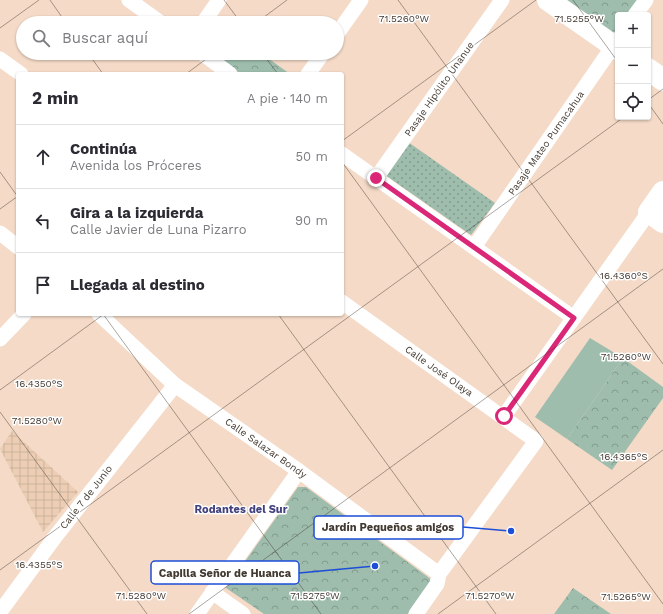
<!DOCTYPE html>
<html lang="es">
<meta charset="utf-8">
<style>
:root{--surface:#fff;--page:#f7f7f7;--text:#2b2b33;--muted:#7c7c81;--line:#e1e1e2}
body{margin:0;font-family:"Work Sans",sans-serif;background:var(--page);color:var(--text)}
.controls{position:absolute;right:12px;top:12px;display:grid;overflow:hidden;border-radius:4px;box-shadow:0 1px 3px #0004}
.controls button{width:36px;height:36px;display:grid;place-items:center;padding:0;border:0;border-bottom:1px solid var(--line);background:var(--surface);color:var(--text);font:20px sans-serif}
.stop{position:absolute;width:12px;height:12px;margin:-9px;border:3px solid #db2777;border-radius:50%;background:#fff}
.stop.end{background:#db2777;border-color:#fff;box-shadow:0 1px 4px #0008}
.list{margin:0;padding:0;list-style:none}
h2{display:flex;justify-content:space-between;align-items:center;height:52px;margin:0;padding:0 16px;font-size:17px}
h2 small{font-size:13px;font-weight:400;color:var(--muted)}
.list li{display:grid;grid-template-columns:26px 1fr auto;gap:12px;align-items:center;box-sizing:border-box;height:64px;padding:0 16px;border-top:1px solid var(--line)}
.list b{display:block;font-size:15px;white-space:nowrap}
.list p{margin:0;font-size:13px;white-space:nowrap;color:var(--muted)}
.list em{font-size:13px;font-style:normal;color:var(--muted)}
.icon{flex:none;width:22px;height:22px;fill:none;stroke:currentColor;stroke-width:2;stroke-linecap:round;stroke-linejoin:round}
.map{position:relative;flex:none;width:663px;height:614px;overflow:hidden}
.search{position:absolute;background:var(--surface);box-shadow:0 1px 3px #0004;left:16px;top:16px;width:328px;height:44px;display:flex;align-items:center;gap:10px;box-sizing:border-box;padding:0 14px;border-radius:22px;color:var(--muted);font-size:15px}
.panel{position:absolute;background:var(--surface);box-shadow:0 1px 3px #0004;left:16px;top:72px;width:328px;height:244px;border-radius:4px}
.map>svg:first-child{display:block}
</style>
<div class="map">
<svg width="663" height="614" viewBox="0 0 663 614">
<defs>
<pattern id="industrial-grid" width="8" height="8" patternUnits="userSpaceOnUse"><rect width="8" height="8" fill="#edceb5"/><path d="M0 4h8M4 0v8" fill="none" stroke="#ccb29c"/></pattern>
<pattern id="park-crowns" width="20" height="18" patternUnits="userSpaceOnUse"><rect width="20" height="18" fill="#9ebdad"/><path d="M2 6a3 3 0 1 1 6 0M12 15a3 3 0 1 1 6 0" fill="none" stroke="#829b8d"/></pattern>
<pattern id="garden-dots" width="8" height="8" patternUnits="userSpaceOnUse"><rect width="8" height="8" fill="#9ebdad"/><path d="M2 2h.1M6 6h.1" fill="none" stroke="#829b8d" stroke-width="1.8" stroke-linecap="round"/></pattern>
</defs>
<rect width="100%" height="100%" fill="#f4dac7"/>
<!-- industrial -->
<path fill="url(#industrial-grid)" d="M12,431l66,61 -35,40 -43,-83z"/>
<!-- grass -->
<path fill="#9ebdad" d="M590,338l33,20 -56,81 -32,-22z"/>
<!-- park -->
<path fill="url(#park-crowns)" d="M562,0h77l-11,15h-10v14l-5,7z
M212,53h49l29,21h-49z
M623,358l40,29v11l-51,72 -45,-31z
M298,487h8l126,93 -24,34h-144l-38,-26z
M573,588l38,26h-57z"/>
<!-- garden -->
<path fill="url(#garden-dots)" d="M408,142l87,61 -24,32 -86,-60z"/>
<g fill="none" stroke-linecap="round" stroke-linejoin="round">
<!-- street -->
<path stroke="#fff" stroke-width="15" d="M129,0l32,23
M635,15l11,-15
M203,23l16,-23
M337,34l24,-34
M202,53l28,21
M0,59l21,15
M308,74l15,-21
M342,154l232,164
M376,178l126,-178
M0,233l18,14
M474,247l144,-208
M342,302l194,139 -97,133 -2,10 -21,30
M99,314l76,71 124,86 140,103
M0,339l24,-25
M504,416l145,-204
M212,592l31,22
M0,612l55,-75 120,-152
M197,614l102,-143"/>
<!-- secondary -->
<path stroke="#fff" stroke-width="22" d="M548,0l70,49
M648,69l15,11
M663,192l-14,20 14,10"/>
</g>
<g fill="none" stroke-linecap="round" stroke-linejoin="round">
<!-- route -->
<path stroke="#db2777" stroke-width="5" d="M376,178l198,140 -70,98"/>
</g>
<!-- ticks -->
<path fill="none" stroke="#423931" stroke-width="1" stroke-opacity="0.45" d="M50,0l16,23M224,0l17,23M398,0l265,364M573,0l45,62M256,23l31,-23M0,28l39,-28M88,53l15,21M262,53l16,21M186,74l28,-21M648,100l15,-11M648,103l15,21M342,141l194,-141M342,162l321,442M0,172l18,25M0,209l18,-13M103,314l218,300M278,314l218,300M0,390l104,-76M0,412l147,202M0,570l624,-453M189,614l474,-345M438,614l225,-164"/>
<g text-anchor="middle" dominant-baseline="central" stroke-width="3" stroke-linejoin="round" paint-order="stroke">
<!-- street labels -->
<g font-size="10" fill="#423931" stroke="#fff">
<text transform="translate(439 89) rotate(-55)">Pasaje Hipólito Unanue</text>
<text transform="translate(546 143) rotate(-55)">Pasaje Mateo Pumacahua</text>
<text transform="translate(439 371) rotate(35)">Calle José Olaya</text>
<text transform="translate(266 448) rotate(35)">Calle Salazar Bondy</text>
<text transform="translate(86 497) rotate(-52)">Calle 7 de Junio</text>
</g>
<!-- neighbourhood labels -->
<g font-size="11" font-weight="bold" fill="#42417e" stroke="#fff">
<text x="241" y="509">Rodantes del Sur</text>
</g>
</g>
<g font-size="10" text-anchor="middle" fill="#423931" stroke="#fff" stroke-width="3" stroke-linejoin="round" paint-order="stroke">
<text x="404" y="22">71.5260°W</text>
<text x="579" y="22">71.5255°W</text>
<text x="624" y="279">16.4360°S</text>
<text x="626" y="360">71.5260°W</text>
<text x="39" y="387">16.4350°S</text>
<text x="37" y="424">71.5280°W</text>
<text x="624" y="460">16.4365°S</text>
<text x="39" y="568">16.4355°S</text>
<text x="141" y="599">71.5280°W</text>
<text x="315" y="599">71.5275°W</text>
<text x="490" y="599">71.5270°W</text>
<text x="626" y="600">71.5265°W</text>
</g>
<!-- callouts -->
<path fill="none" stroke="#1d4ed8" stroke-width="1.5" d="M511 531L463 527M375 566L299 573"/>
<g fill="#1d4ed8" stroke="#fff" stroke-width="1.5">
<circle cx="511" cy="531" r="4"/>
<circle cx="375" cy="566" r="4"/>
</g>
<g fill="#fff" stroke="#1d4ed8" stroke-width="1.5">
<rect x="314" y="516" width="149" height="23" rx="4"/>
<rect x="151" y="561" width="148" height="23" rx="4"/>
</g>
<g font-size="11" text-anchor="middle" font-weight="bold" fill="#423931">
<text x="388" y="531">Jardín Pequeños amigos</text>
<text x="225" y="577">Capilla Señor de Huanca</text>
</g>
</svg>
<div class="controls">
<button>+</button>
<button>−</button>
<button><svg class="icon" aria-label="locate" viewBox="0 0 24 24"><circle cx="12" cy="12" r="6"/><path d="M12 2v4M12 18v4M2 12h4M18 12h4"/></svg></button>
</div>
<div class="stop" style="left:504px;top:416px"></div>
<div class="stop end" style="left:376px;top:178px"></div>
<div class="search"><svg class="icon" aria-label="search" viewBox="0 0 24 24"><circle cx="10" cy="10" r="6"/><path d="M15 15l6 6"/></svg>Buscar aquí</div>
<section class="panel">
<h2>2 min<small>A pie · 140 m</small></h2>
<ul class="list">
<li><svg class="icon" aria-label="ahead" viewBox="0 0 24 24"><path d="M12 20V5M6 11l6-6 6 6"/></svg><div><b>Continúa</b><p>Avenida los Próceres</p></div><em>50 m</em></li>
<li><svg class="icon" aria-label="left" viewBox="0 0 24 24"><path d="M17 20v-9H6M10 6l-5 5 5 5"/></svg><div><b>Gira a la izquierda</b><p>Calle Javier de Luna Pizarro</p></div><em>90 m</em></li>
<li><svg class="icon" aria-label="arrive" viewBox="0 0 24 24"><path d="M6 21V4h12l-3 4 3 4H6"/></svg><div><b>Llegada al destino</b></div></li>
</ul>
</section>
</div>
